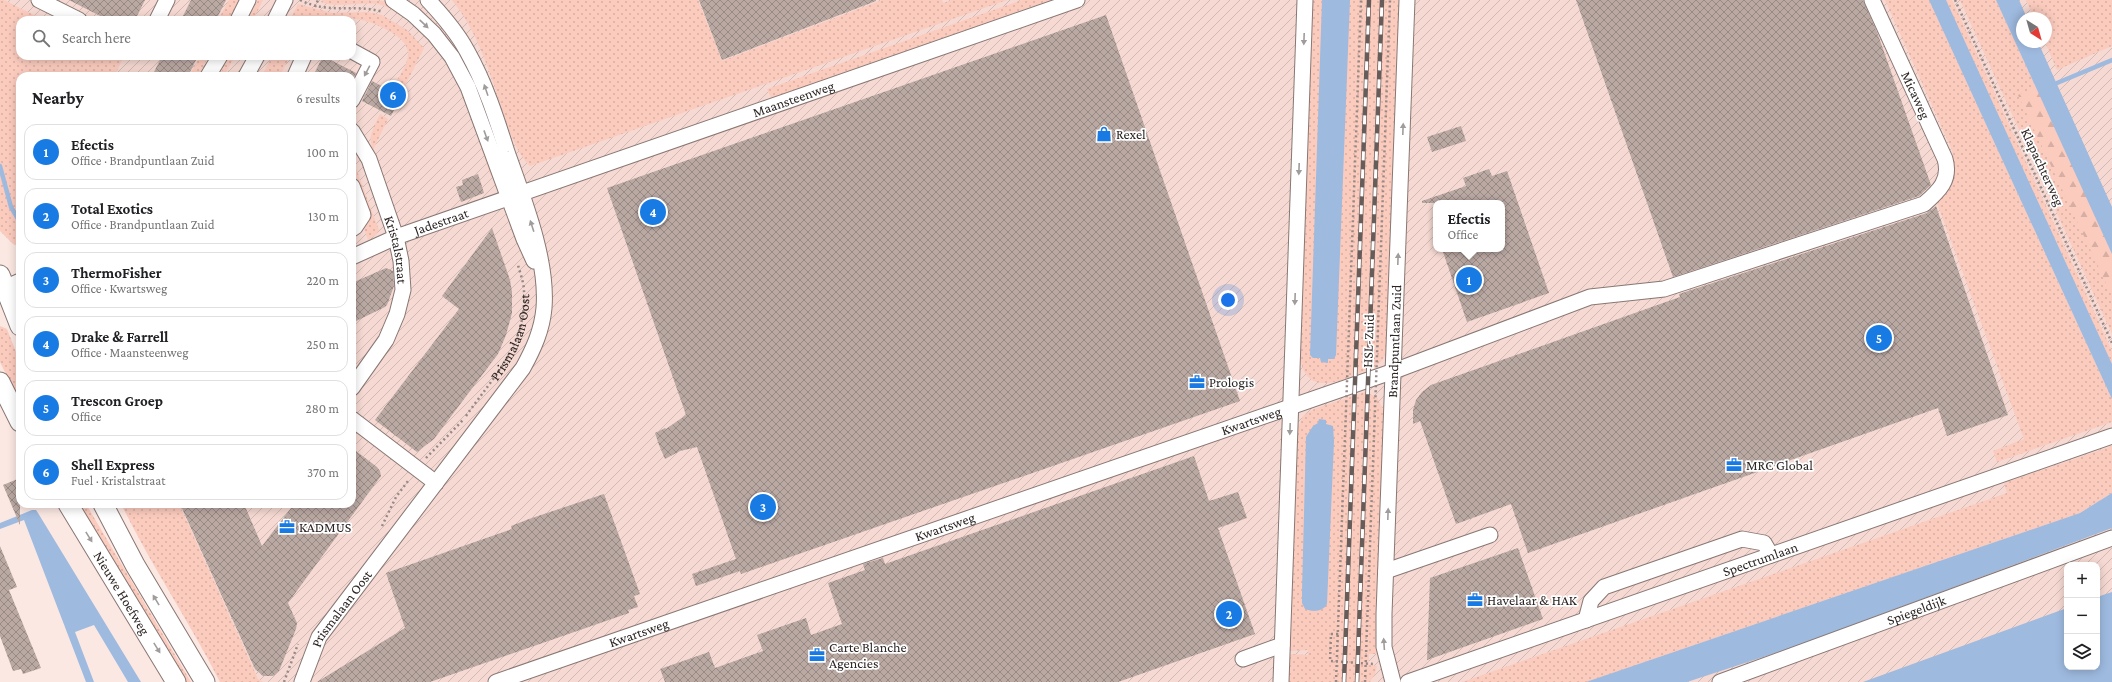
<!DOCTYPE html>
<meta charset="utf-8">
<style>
:root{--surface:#fff;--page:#f2f2f2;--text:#202124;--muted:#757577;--line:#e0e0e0;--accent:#187ae3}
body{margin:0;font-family:"Crimson Pro",serif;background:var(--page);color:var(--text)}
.controls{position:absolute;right:12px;bottom:12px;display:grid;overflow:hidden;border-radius:8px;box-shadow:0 2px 10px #0003}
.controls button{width:36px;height:36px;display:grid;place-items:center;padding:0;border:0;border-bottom:1px solid var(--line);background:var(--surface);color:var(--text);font:20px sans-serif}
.compass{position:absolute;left:2016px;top:12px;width:36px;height:36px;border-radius:50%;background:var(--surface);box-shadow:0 2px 10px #0003;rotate:143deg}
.you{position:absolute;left:1228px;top:300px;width:14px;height:14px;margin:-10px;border:3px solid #fff;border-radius:50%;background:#1a73e8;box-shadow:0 0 0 6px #1a73e833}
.badge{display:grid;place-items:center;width:26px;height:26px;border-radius:50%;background:var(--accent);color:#fff;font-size:13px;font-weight:700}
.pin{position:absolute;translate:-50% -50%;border:2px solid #fff;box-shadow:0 1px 4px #0006}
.popup{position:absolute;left:1433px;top:200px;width:72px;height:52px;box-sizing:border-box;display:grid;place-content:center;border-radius:8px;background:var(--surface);filter:drop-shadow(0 1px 3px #0005);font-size:13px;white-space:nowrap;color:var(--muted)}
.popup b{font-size:15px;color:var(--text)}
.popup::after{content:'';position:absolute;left:50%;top:100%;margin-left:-8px;border:8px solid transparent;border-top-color:var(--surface)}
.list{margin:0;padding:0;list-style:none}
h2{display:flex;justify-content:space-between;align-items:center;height:52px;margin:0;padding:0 16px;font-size:17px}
h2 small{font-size:13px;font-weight:400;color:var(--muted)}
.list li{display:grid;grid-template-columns:26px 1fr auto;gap:12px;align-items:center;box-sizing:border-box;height:56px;margin:0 8px 8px;padding:0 8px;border:1px solid var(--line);border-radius:12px}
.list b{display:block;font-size:15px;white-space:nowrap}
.list p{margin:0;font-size:13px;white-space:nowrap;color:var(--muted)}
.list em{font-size:13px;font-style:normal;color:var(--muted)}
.icon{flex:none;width:22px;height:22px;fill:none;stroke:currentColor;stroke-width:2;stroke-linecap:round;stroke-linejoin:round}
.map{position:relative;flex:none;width:2112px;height:682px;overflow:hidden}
.search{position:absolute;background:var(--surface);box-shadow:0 2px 10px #0003;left:16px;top:16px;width:340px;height:44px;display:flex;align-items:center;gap:10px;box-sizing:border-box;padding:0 14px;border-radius:12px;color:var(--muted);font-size:15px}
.panel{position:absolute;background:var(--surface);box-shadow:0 2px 10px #0003;left:16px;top:72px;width:340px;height:436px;border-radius:12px}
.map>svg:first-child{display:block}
</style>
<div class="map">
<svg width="2112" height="682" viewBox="0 0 2112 682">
<defs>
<pattern id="industrial-furrows" width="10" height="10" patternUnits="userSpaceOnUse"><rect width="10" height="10" fill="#f5d9d2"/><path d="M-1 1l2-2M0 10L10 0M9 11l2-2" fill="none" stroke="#d2bab4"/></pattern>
<pattern id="grass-dots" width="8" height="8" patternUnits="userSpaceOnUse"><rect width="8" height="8" fill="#fbcbbe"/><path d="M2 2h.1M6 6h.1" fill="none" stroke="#d7aea3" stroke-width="1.8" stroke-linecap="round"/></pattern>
<pattern id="forest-firs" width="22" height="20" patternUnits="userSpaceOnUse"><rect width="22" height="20" fill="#fbcbbe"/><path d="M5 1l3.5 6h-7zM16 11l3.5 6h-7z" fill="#d7aea3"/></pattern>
<pattern id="building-cross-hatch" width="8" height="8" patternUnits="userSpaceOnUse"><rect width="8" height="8" fill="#baa8a3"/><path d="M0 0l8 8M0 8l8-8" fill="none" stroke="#978984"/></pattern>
</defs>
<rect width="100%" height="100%" fill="#fbe8e3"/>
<!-- industrial -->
<path fill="url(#industrial-furrows)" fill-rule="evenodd" d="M5,0h2107v682h-1857l-113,-178h210v-428h-332v178l-4,-10zM2022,18h24v24h-24zM20,20h332v36h-332zM1436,203h66v46h-66zM2067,565h30v102h-30z"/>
<!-- grass -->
<path fill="url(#grass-dots)" d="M0,0h4l32,16 -1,4h-15v36h93l9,4 -6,13 5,3h-101v171l-7,-3 -13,-13z
M229,0h10l-10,20h-11z
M258,0h5l-10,20h-5z
M322,0c13,0 51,0 61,1 9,3 18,10 26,15 51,37 66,95 86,151v8l-4,1c-21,-61 -40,-147 -109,-171 -19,-5 -44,4 -61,-3z
M452,0h246l24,61 160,-61h60l1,3 9,-3h55l-477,166c-16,-16 -22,-40 -29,-61 -13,-37 -24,-74 -49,-105z
M1022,0h29l-280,98 -4,-9z
M1312,0h90l-16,353c-4,13 -17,16 -29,21 -26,12 -55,18 -57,-21z
M1885,0h44l183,399v23l-115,40 -4,-11 31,-12 -88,-239c13,-18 20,-26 16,-50z
M1946,0h6l8,17 152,334v13z
M1960,0h36l116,254v80z
M2026,0h86v46l-55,24 -12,-28 1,-24h-12z
M298,4l34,9 35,-1 15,3 25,15 17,18 -21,42 -9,-5c5,-9 14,-20 14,-31 0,-11 -10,-18 -19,-23 -38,-21 -58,-11 -99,-11z
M200,56h9l-11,20h-9z
M230,56h5l-11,20h-5z
M272,56h18l-10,20h-18z
M380,114l8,5 -15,31c-6,-14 1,-23 7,-36z
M352,158l27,72 -3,5 -8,5c-8,-20 -9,-40 -11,-61 -1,-7 -5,-13 -5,-21z
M0,326l7,3 13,33v41l-20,-41z
M1365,392l12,5 6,13 2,12 -8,232h-8v11l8,1 -2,8 -5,8h-81v-28l19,1v-5l-19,1 9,-223 5,-12 11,-7z
M2112,446v47l-32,20 -494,169h-124l545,-189 -3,-10z
M78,504h8l105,178h-5z
M121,504h58l79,175 5,3h-43c-31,-61 -69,-117 -99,-178z"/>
<!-- forest -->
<path fill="url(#forest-firs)" d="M2037,86l75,168v42l-94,-201z"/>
<!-- water -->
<path fill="#9ebadf" d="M1322,0h28l-14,355 -2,4h-6v4l-7,-1 -1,-4h-7l-3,-3z
M1929,0h17l166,364v35z
M1996,0h23l8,18h-5v24h16l74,165v47z
M1319,419l7,1v4l7,2 1,15 -7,163c-4,8 -15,8 -22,5l-3,-6v-12l4,-154 7,-11 5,-3z
M2112,493v35l-321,120 -104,34h-101l494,-169z
M32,510h4l2,3 103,169h-13l-34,-57 -19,7 19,50h-8l-62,-162 -24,9v-6z
M2112,592v90h-249l204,-74v59h30v-70z"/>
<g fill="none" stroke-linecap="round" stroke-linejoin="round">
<!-- stream -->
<path stroke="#9ebadf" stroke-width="4.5" d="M2057,83l55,-23
M0,166l11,41 9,15"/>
</g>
<!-- building -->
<path fill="url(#building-cross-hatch)" d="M69,0h76l-10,20h-27z
M191,0h35l-10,20h-35z
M699,0h177v1l-154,59z
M1576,0h287l14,32 54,153 -12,11 -246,81z
M1106,15l134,386 -499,173 -1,-3 -44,15 -4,-12 44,-15 -39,-112 -17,4 -15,8 -6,-14 -4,-12 10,-5 1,1 20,-14 -79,-227z
M162,56h36l-10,20h-36z
M323,56l33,17 -4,8v-5h-39z
M372,81l29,15 -10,20 -29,-15z
M1461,126l5,15 -34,11 -5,-15z
M1489,169l3,7 15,-5 42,122 -82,29 -25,-73h60v-46h-80v-2l44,-15 -3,-8z
M478,174l6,19 -23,9 -5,-15 7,-2 -1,-5z
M1936,206l72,209 -61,21 -9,-28 -410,145 -17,-49 -55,20 -36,-103 -7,3v-14l3,-10 6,-8 9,-7 249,-88 -1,-3 248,-81z
M492,228l18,52 2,12v21l-6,22 -8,19 -46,61 -18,24 -17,13 -42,-32 84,-111 -17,-13z
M386,268l7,3 1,15 -7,19 -2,2 -33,16v-40z
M352,448l25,19 3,4 1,5 -93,127 9,20 -1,6 -17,42 -6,5h-10l-8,-7 -75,-165h64l18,42 32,-42h58z
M1194,456l15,45 29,-9 9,26 -29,10 37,106 -137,48h-453l-5,-13 49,-17 6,16 48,-17 -6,-16 49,-17 5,17 31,-11 -14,-41 37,-13 -2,-6 20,-6 2,6z
M20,478v47l-17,-40z
M604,494l36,100 -6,2 4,11 -10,3 1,3 -199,69h-113l88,-54 -19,-55 126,-44 -1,-3 18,-7z
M0,546l17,41 -8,3 32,78 -18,6 -2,-5 -8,2 -13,-35z
M1518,548l25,71 -116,41 3,-82z"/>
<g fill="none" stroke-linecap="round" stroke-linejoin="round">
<defs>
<g id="minor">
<path d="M39,0l40,20"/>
<path d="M393,0l20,14 21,20 18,23 16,30 56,152 10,22"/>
<path d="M157,20l10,-20"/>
<path d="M238,20l10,-20"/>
<path d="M275,20l10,-20"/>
<path d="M352,51l20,11 -20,38"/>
<path d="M208,76l12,-20"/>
<path d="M246,76l11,-20"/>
<path d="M295,76l9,-20"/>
<path id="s2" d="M352,131l17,28 27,78 5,24 2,29 -6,24 -11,26 -34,48"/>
<path d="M352,186l11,29 -8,12 -3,2"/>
<path id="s3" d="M352,257l44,-20 681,-237"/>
<path d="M0,290l20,-9"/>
<path d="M352,419l84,64"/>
<path d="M1386,571l104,-36"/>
<path d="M1586,620l5,-19 13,-14 138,-48 22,4 7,12"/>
<path d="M1243,659l39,-14"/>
<path id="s4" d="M302,682l17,-45 204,-269c11,-20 19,-38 21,-60 4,-49 -21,-110 -37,-156 -11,-35 -22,-69 -40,-101 -10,-19 -24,-35 -39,-51"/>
<path id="s5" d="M496,682l898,-311 196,-74 74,-8 260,-85c15,-13 27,-24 21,-45l-73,-159"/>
<path d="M1281,682l24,-682"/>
<path id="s6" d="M1393,682l-9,-35v-33l23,-614"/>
<path id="s7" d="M1408,682l704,-246"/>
<path id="s8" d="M1720,682l392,-144"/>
</g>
<g id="major">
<path d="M0,275l20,51"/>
<path d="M0,382l20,40"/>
<path id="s9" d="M68,504l108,178"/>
<path d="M103,504l32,61 70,117"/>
</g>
</defs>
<!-- minor casing -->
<use href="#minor" stroke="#887773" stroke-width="17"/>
<!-- major casing -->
<use href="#major" stroke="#887773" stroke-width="21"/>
<!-- path -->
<g stroke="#968985" stroke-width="2.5" stroke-dasharray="2 3" stroke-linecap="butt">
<path d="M300,0c30,15 53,3 83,12"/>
<path d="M1955,0l157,343"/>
<path d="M315,7l3,-7"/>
<path id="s1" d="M466,416c28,-40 61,-72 58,-125 0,-8 -4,-18 -6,-26"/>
<path d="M426,458l37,-38"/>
<path d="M382,526l14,-29 12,-16"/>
<path d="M1338,634h-7l-1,27 43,3"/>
<path d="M284,682l14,-38"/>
</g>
<!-- minor -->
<use href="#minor" stroke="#fff" stroke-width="15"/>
<!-- major -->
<use href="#major" stroke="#fff" stroke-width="19"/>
<defs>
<path id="rail" d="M1344,682l25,-682
M1357,682l25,-682"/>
</defs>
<!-- rail casing -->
<use href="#rail" stroke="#665c59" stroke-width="4.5"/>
<!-- rail -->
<use href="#rail" stroke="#fff" stroke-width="3" stroke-dasharray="9" stroke-linecap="butt"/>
<!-- path-bridge -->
<path stroke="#968985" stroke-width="2.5" stroke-dasharray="2 3" stroke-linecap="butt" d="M1336,682l25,-682
M1365,682l25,-682"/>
</g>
<!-- one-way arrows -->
<defs><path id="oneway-solid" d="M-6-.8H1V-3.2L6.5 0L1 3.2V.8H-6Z"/></defs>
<g fill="#a09c9c">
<use href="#oneway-solid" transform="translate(424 24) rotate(43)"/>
<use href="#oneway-solid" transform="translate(1304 39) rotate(92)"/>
<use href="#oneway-solid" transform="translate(367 71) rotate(118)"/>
<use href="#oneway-solid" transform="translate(486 90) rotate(-109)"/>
<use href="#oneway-solid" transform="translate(1403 129) rotate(-88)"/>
<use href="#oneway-solid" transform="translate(486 136) rotate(70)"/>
<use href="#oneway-solid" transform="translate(1299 169) rotate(92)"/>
<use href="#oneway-solid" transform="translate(532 226) rotate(-108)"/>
<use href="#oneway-solid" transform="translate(1398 259) rotate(-88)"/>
<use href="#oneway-solid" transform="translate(1295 299) rotate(92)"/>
<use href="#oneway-solid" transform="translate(1290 429) rotate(92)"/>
<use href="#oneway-solid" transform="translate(1388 514) rotate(-88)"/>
<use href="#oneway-solid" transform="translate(89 537) rotate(58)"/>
<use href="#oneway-solid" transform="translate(156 600) rotate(-121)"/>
<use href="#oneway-solid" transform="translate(1384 644) rotate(-94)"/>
<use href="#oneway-solid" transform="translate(157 648) rotate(58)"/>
</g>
<!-- icons -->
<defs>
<symbol id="shop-bare" viewBox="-9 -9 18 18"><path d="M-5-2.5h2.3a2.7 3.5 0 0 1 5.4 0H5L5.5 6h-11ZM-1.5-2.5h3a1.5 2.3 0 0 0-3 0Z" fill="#187ae3" stroke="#fff" stroke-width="2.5" paint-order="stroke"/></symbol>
<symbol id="office-bare" viewBox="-9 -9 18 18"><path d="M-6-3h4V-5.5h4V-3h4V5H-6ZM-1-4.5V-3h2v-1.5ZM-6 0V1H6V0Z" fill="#187ae3" stroke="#fff" stroke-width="2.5" paint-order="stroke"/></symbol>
</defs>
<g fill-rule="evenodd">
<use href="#shop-bare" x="1093" y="123" width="22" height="22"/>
<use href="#office-bare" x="1186" y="371" width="22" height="22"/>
<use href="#office-bare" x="1723" y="454" width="22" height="22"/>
<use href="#office-bare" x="276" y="516" width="22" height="22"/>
<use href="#office-bare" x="1464" y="589" width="22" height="22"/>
<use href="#office-bare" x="806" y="644" width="22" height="22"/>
</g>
<g text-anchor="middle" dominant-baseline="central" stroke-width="3.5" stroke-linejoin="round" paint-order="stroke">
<!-- street labels -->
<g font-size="14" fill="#2b2422" stroke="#fff">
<text transform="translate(1916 95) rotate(65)">Micaweg</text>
<text stroke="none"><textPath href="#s3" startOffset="469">Maansteenweg</textPath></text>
<text transform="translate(2043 167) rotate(65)">Klapachterweg</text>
<text stroke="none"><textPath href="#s3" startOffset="96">Jadestraat</textPath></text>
<text stroke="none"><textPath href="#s2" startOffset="128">Kristalstraat</textPath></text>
<text stroke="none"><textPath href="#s1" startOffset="92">Prismalaan Oost</textPath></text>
<text transform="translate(1368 341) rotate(-88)">HSL-Zuid</text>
<text stroke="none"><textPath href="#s6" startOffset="342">Brandpuntlaan Zuid</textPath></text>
<text stroke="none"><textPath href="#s5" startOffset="799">Kwartsweg</textPath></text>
<text stroke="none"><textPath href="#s5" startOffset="475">Kwartsweg</textPath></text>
<text stroke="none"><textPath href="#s7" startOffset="373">Spectrumlaan</textPath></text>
<text stroke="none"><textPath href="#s9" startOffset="104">Nieuwe Hoefweg</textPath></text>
<text stroke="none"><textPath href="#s4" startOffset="84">Prismalaan Oost</textPath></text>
<text stroke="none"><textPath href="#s8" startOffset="209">Spiegeldijk</textPath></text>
<text stroke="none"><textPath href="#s5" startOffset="151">Kwartsweg</textPath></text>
</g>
<!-- poi labels -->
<g font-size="14" fill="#2b2422" stroke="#fff" text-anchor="start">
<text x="1116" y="134">Rexel</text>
<text x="1209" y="382">Prologis</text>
<text x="1746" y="465">MRC Global</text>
<text x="299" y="527">KADMUS</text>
<text x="1487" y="600">Havelaar &amp; HAK</text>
<text x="829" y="647">Carte Blanche<tspan x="829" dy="16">Agencies</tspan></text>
</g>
</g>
</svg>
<div class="controls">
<button>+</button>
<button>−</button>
<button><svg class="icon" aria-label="layers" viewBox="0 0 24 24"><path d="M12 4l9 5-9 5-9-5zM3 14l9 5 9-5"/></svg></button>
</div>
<svg class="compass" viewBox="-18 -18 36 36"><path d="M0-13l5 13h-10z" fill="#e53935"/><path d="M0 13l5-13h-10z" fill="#757577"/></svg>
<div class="you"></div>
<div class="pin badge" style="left:1469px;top:280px">1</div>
<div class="popup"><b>Efectis</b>Office</div>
<div class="pin badge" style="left:1229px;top:614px">2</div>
<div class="pin badge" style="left:763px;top:507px">3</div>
<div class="pin badge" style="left:653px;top:212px">4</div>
<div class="pin badge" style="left:1879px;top:338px">5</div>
<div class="pin badge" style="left:393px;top:95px">6</div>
<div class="search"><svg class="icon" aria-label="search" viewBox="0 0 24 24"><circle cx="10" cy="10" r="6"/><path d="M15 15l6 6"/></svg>Search here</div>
<section class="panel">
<h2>Nearby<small>6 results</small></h2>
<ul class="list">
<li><span class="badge">1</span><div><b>Efectis</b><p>Office · Brandpuntlaan Zuid</p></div><em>100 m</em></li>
<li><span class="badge">2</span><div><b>Total Exotics</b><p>Office · Brandpuntlaan Zuid</p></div><em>130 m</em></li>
<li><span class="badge">3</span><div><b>ThermoFisher</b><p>Office · Kwartsweg</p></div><em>220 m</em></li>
<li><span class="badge">4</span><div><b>Drake &amp; Farrell</b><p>Office · Maansteenweg</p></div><em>250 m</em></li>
<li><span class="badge">5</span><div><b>Trescon Groep</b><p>Office</p></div><em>280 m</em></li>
<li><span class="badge">6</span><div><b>Shell Express</b><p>Fuel · Kristalstraat</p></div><em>370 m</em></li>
</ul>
</section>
</div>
